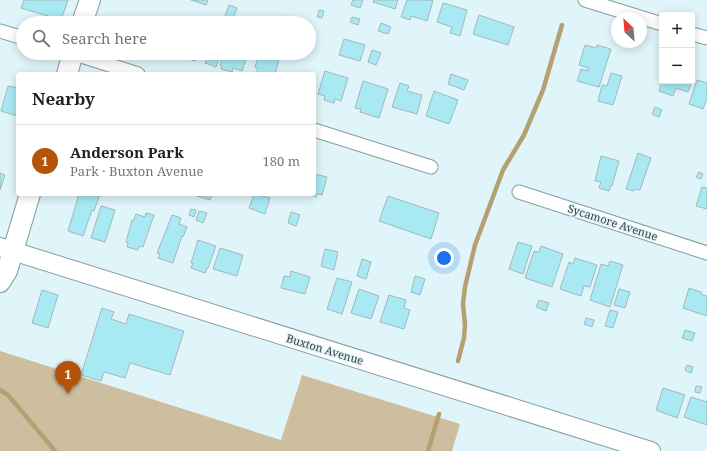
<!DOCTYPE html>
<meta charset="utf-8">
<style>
:root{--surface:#fff;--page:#f2f2f2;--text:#202124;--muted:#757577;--line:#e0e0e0;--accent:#b45309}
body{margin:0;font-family:"Noto Serif",serif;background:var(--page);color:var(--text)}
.controls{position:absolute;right:12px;top:12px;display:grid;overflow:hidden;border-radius:4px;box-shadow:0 2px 10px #0003}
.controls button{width:36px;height:36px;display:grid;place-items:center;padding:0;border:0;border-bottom:1px solid var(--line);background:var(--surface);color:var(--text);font:20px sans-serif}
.compass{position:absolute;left:611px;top:12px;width:36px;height:36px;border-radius:50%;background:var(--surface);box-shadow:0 2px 10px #0003;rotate:334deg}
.you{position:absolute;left:444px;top:258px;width:14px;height:14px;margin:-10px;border:3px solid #fff;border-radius:50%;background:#1a73e8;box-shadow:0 0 0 6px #1a73e833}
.badge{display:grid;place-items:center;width:26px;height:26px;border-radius:50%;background:var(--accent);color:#fff;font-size:13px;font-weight:700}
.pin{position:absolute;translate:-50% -33px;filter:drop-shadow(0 1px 2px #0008)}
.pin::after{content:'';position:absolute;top:21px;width:14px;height:12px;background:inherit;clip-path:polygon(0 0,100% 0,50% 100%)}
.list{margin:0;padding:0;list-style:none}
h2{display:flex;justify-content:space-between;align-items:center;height:52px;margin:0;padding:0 16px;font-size:17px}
h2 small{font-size:13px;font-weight:400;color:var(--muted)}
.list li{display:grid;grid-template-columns:26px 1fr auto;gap:12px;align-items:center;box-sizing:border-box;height:72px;padding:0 16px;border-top:1px solid var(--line)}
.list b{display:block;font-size:15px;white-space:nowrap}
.list p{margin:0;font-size:13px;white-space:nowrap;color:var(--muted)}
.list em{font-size:13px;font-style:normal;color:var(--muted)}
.icon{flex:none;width:22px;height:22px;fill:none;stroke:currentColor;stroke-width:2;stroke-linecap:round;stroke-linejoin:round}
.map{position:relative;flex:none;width:707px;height:451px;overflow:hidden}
.search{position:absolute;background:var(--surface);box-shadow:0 2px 10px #0003;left:16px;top:16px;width:300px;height:44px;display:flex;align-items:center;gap:10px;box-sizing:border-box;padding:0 14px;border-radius:22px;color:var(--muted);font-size:15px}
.panel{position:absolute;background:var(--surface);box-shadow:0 2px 10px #0003;left:16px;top:72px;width:300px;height:124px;border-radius:4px}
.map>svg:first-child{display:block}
</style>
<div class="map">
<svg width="707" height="451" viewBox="0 0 707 451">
<rect width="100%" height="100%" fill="#e0f5f9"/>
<!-- green -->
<path fill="#ccbe9e" d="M0,351l281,89 21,-65 158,49 -8,27h-452z"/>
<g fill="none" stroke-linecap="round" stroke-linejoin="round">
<!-- stream -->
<path stroke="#b5a072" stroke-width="4.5" d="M458,361l6,-23 1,-13 -2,-21 2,-17 10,-42 28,-75 21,-35 19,-45 19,-65
M0,390l8,5 47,56
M428,451l11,-37"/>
</g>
<!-- building -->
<path fill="#a8e9f4" stroke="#a3b8bb" d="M24,0h44l-7,20 -40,-12z
M191,0h17l-2,5z
M353,0h10l-3,8 -9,-3z
M374,0h24l-3,9 -22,-7z
M407,0h23l3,1 -6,20 -16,-5 -1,4 -9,-3z
M443,3l24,7 -7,26 -10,-3 2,-6 -15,-5z
M229,5l8,3 -4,11 -8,-3z
M319,10l5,1 -2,7 -5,-1z
M479,15l35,12 -6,18 -35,-11z
M352,17l8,2 -2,6 -8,-3z
M381,23l10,4 -3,7 -10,-3z
M344,39l21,6 -5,16 -21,-6z
M585,45l11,3 1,-3 14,4 -12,38 -22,-6 4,-12 7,2v-3l-9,-3z
M372,50l9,3 -5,12 -8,-3z
M182,53h16l-3,8 -14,-5z
M208,53h13l-5,14 -11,-4z
M224,53h24l-6,18 -9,-3 -1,4 -11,-3 1,-3 -2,-1z
M263,53h18l-6,21h-19l2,-6 -3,-1 3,-10 3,1z
M325,71l23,7 -7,23 -6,-2 -1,4 -10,-3 1,-4 -7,-2z
M611,73l11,3 -9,29 -15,-4 4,-16 5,1z
M451,74l17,6 -4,10 -16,-6z
M697,80l10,3v15l-4,11 -14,-5z
M363,81l25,8 -9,29 -19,-6 1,-3 -6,-1z
M662,81h30l-4,11 -12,-4 -3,8 -14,-5z
M400,83l9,3 -2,5 15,4 -5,19 -25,-7z
M8,86l10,2 -1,4h1v24l-17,-5z
M434,91l24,9 -9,24 -23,-8z
M655,107l7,3 -3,7 -7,-3z
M638,153l13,5 -11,32 -5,-1 -1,2 -8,-2z
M601,156l18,5 -7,25 -1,-1 -2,6 -10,-3 2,-6 -6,-1z
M699,172l4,2 -2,5 -5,-2z
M0,173l5,2 -5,15z
M314,174l13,3 -5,18 -5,-1 -1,3 -9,-3h7z
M702,187l5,1v21l-11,-3z
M79,194h21l-6,17 -2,-1 -9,26 -15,-5z
M197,194h15l-2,6 -13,-4z
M254,194l16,4 -5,16 -16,-6z
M388,196l51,17 -8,26 -52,-18z
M101,206l14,4 -10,32 -14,-4z
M191,209l5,1 -2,7 -5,-2z
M199,211l8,2 -4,10 -7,-3z
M291,212l9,3 -4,11 -8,-3z
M146,213l8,2 -11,32 -4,-1 -1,4 -11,-3 1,-4 -2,-1 6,-22h2l2,-6 9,3z
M172,215l9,3 -2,6 8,3 -4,10 -1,-1 -9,27 -15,-5 2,-4 -3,-1z
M198,240l18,6 -8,22h-1l-2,5 -14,-5 2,-5h-2z
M518,242l14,4 -9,28 -14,-5z
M541,246l22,8 -11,33 -27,-9 9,-27 5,1z
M220,248l23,7 -6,21 -24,-7z
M325,249l13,3 -4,18 -13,-4z
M575,258l22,7 -7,22 -6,-1 -3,10 -21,-7 9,-27 4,2z
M362,259l9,3 -5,17 -9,-3z
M610,261l13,4 -13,42 -20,-7 11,-36 7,2z
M291,271l19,6 -5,17 -24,-6 3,-12 6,1z
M415,276l10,3 -5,16 -9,-3z
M337,278l15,4 -10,32 -15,-5z
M689,288l12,4 1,3 5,1v20l-24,-8z
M359,289l20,7 -8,23 -20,-6z
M619,289l11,3 -5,16 -11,-3z
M42,290l16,5 -10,33 -16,-5z
M389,295l17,5 -2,8 6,2 -6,19 -24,-7z
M539,300l10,3 -3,8 -10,-4z
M102,308l12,4 -3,7 15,5 3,-10 55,17 -14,44 -40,-12 -5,15 -21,-6 -3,9 -20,-6z
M610,310l8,2 -5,16 -8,-2z
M586,318l8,2 -2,7 -8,-3z
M685,330l10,3 -3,8 -10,-3z
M687,365l6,2 -2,6 -6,-3z
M696,386l6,1 -2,6 -5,-1z
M663,388l22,7 -8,23 -21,-8z
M691,397l16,5v23l-23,-8z"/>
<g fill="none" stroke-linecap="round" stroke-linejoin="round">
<defs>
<path id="street" d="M585,0l77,24
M0,31l23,7
M692,34l15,4
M72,53l66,21
M314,130l117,37
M519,192l188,61"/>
<path id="secondary" d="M0,247l651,204"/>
<path id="primary" d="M82,23l8,-23
M67,74l6,-21
M0,282l7,-11 23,-77"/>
</defs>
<!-- street casing -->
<use href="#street" stroke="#899da1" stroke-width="15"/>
<!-- secondary casing -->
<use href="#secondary" stroke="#899da1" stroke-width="20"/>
<!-- primary casing -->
<use href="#primary" stroke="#899da1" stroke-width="22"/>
<!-- street -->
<use href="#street" stroke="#fff" stroke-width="13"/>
<!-- secondary -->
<use href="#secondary" stroke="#fff" stroke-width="18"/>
<!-- primary -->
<use href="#primary" stroke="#fff" stroke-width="20"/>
</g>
<g text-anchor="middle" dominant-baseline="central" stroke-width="3" stroke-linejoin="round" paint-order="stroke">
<!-- street labels -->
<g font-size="11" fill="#353d3f" stroke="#e0f5f9">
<text transform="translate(613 222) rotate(18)">Sycamore Avenue</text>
<text transform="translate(325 349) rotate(17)">Buxton Avenue</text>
</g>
</g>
</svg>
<div class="controls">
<button>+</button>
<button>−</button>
</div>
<svg class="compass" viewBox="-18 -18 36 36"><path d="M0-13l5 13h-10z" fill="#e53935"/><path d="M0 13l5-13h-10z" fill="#757577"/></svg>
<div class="you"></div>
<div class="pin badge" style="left:68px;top:394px">1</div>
<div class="search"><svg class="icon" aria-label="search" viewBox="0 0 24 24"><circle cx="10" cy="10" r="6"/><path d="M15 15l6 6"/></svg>Search here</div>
<section class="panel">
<h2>Nearby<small></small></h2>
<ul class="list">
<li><span class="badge">1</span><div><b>Anderson Park</b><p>Park · Buxton Avenue</p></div><em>180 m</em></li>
</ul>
</section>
</div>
